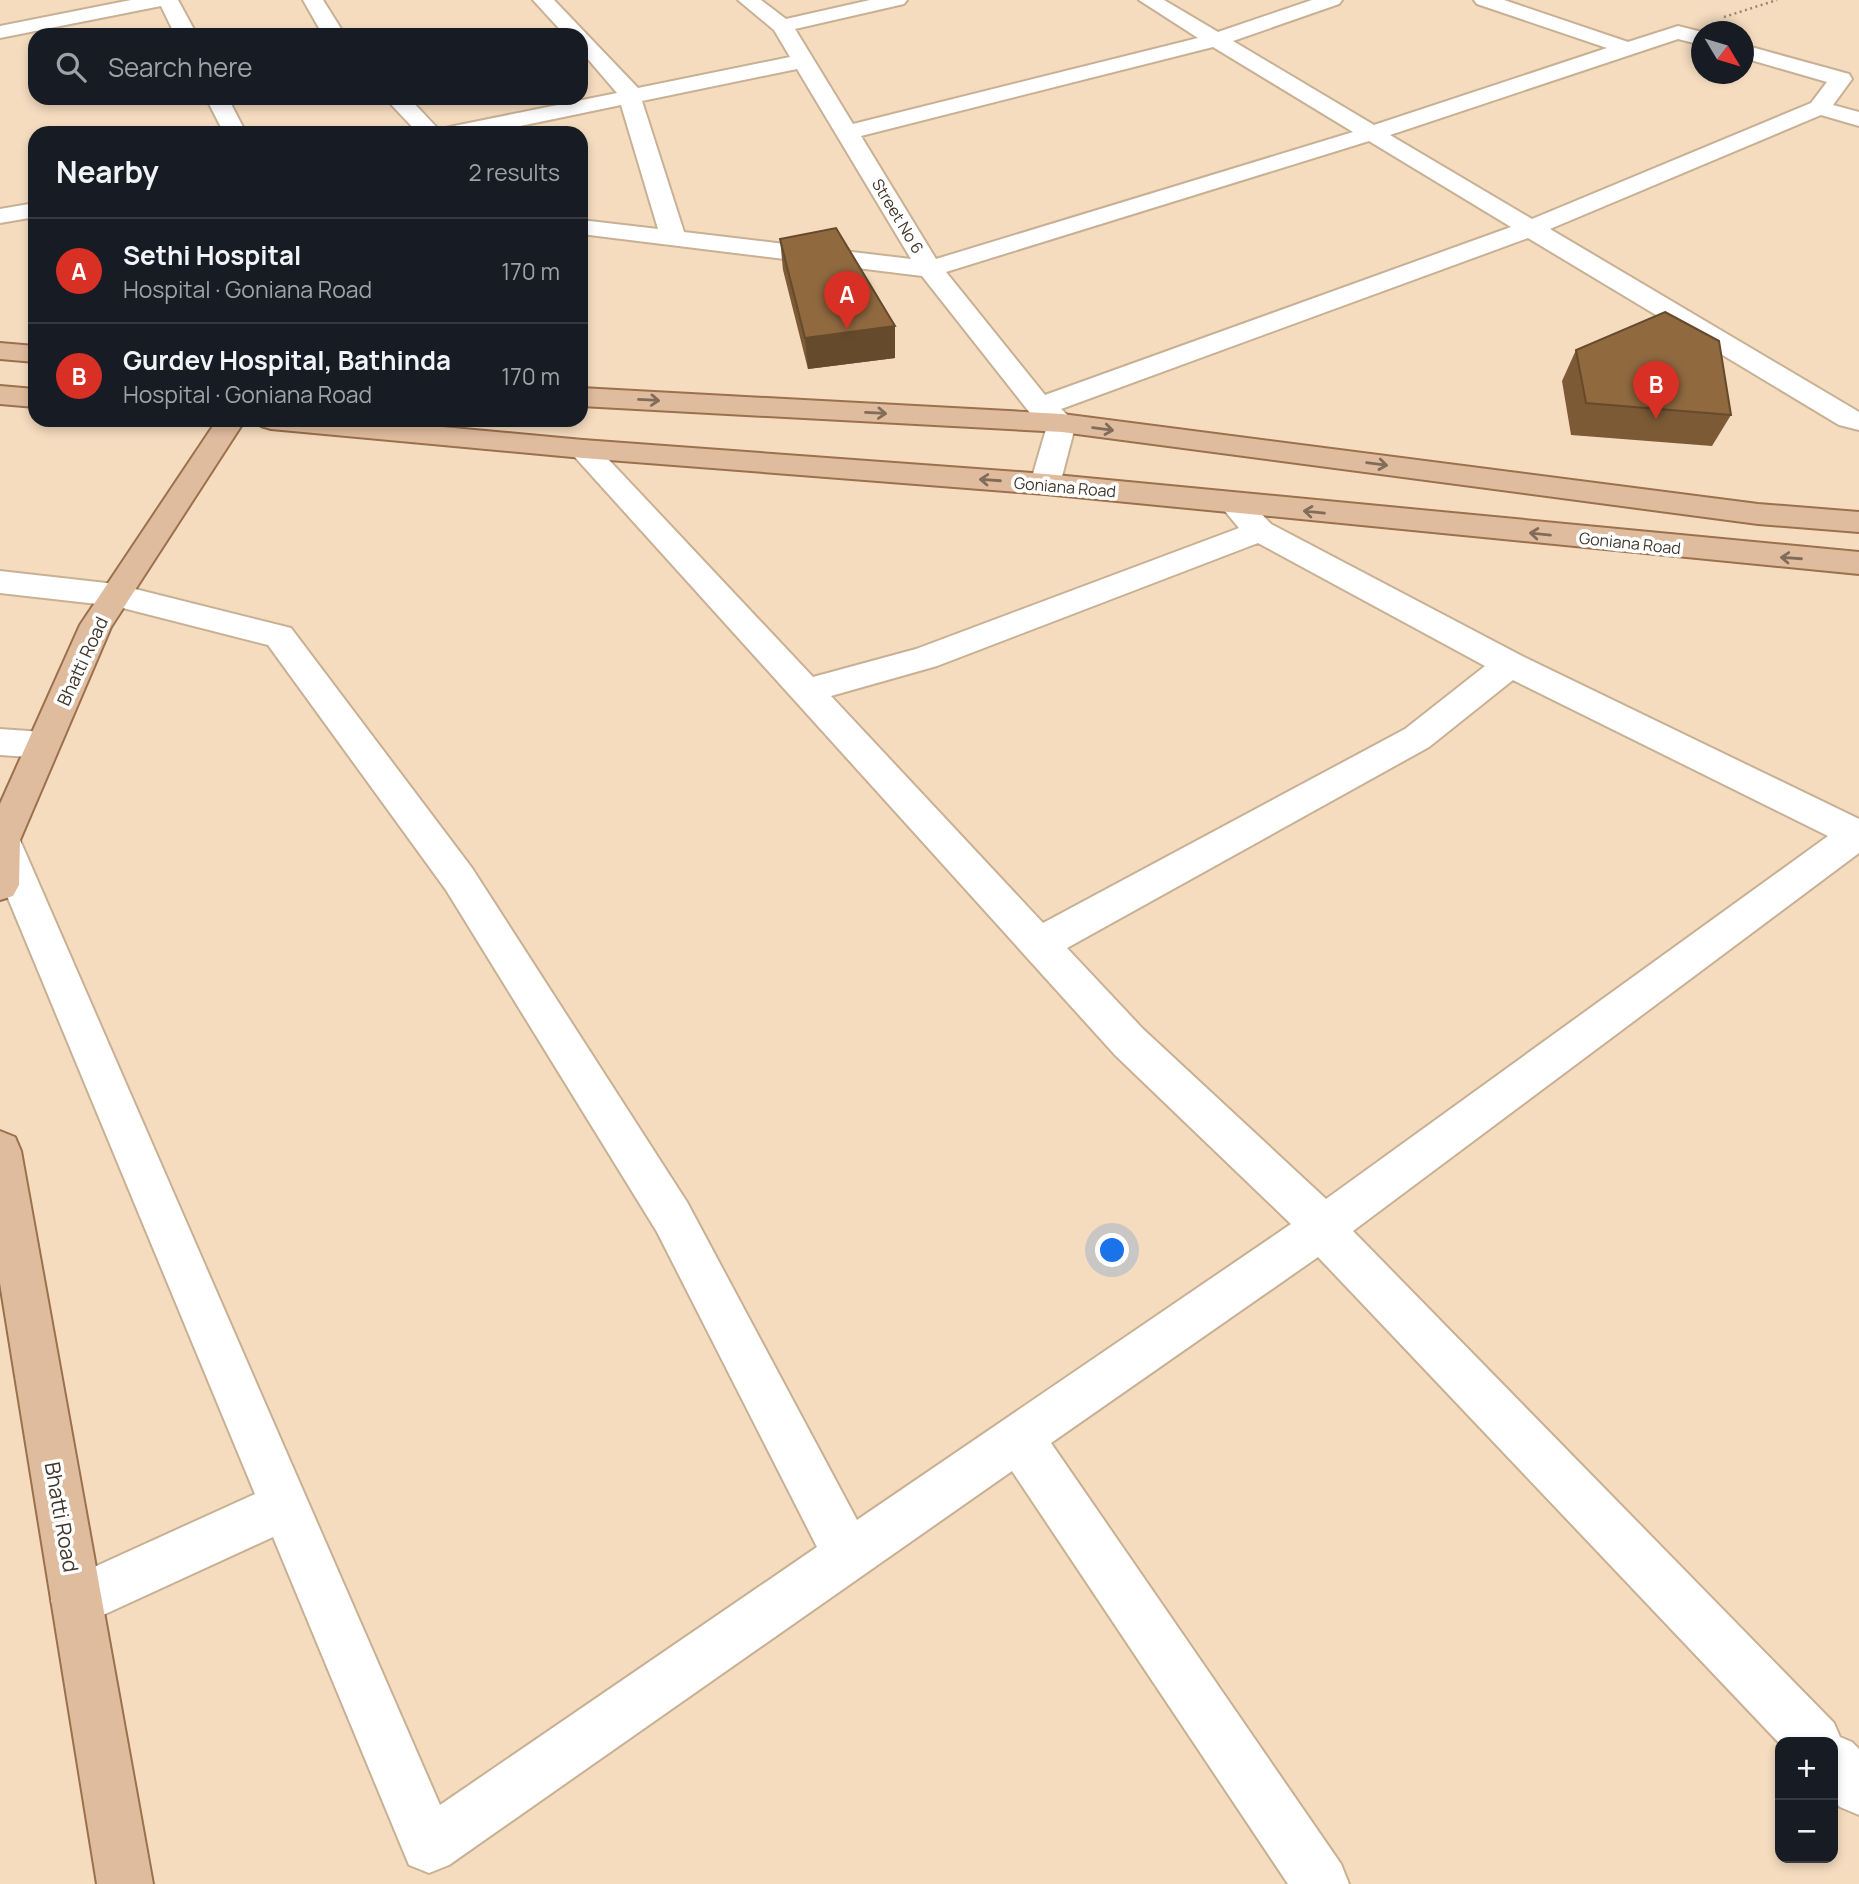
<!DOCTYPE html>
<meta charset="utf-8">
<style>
:root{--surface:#171b24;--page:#20242c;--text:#f1f3f6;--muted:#9ea1a6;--line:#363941;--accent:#d93025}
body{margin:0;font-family:Manrope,sans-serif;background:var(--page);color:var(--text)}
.controls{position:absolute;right:21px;bottom:21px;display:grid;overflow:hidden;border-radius:14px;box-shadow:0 4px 10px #0003}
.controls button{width:63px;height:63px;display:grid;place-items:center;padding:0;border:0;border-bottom:2px solid var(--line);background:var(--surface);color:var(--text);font:35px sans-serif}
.compass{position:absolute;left:1691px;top:21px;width:63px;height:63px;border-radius:50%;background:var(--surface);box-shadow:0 4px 10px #0003;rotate:128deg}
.you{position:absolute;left:1113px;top:1251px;width:24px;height:24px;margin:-18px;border:5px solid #fff;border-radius:50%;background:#1a73e8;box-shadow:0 0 0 10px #1a73e833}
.badge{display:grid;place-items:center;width:46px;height:46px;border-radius:50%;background:var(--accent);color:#fff;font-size:23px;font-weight:700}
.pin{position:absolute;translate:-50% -58px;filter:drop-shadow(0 2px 4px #0008)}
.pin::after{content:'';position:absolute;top:37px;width:24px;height:21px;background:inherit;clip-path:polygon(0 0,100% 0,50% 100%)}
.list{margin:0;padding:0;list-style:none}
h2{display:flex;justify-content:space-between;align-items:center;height:91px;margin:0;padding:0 28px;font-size:30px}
h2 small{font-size:23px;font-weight:400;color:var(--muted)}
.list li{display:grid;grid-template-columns:46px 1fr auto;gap:21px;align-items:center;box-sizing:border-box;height:105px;padding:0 28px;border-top:2px solid var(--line)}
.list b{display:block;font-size:26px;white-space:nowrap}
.list p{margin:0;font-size:23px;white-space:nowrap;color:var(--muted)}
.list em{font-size:23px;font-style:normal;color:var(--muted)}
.icon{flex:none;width:38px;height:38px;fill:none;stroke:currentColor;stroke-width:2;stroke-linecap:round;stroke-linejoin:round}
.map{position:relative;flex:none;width:1859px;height:1884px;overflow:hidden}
.search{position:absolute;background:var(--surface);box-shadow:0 4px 10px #0003;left:28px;top:28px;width:560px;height:77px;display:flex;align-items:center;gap:18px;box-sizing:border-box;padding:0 24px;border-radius:21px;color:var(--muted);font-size:26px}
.panel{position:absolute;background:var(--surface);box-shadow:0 4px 10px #0003;left:28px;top:126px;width:560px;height:301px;border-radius:21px}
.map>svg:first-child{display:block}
</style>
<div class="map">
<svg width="1859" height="1884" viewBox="0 0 1859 1884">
<rect width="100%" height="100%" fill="#f5dcbf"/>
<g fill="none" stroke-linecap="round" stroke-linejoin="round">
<defs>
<path id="minor" d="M131,0h47l19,35h-22l-14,-29 -161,32v-12z
M303,0h20l22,35h-22z
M533,0h21l84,88 152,-31 -16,-27 -36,-30h23l25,19 84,-19h37l-3,4 -109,25 58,95 345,-86 -59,-38h25l54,32 94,-32h30l-3,4 -106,37 141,84 233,-77 -130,-44 -3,-4h30l124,42 50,-16 24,6v13l-24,-6 -288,96 142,84 279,-116 16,-21 -83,-24v-13l105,29 3,5 -19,26 26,7v14l-38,-11 -271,114 309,183v18l-20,-5 -311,-187 -467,171 15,14 -16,61 -4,7 -11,3 -11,-3 -4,-7 17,-58 -17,-13 -108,-137 -341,-42v-14l77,9 -37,-124 -134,28h-44l3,-5 8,-2 163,-33 -36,-42v-16h-16zM1213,47l140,85 -417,127 -75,-123zM797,69l114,190 -227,-27 -42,-131zM1369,141l142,86 -466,168 -99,-123z
M206,98h22l18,35h-22z
M385,98h24l33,35h-24z
M35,203v14l-35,6v-14z
M583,440l10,3 220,234 103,-28 323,-121 -20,-24 4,-7c23,-6 33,12 48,27l251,132 337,163v34l-506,378 481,492 6,14 12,5 7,7v66l-19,-8 -7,-7v-58h-53v2l-462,-487 -267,186 290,421 8,20h-61l-276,-413 -563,394 -20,8 -20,-8 -136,-328 -196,90 -18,-8 -8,-18 8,-18 196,-89 -255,-615 2,-54 13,5 5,10 420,965 377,-258 -160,-315 -211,-342 -178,-245 -153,-39 -115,-13v-22l115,13 176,44 181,240 215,334 170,318 434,-296 -176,-169 -542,-600 -5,-6 5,-6zM1258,543l227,123 -80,63 -362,194 -212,-227 106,-30zM1513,680l315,156 -502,363 -183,-170 -76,-81 362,-201z
M0,729l43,3 12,4 5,9 -5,9 -12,4 -43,-3z"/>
<path id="major" d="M0,343l35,3v16l-35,-3z
M0,386l35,3v18l-35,-3z
M581,388l481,26 696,90 101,8v20l-101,-8 -696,-92 -481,-26z
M217,420h28l-134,207 -91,213 -1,45 -6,11 -13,4v-96l80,-179z
M257,420h110l216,20 462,34 814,78v22l-814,-80 -462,-36 -312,-29 -10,-3z
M0,1131l15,6 6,14 132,733h-56l-97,-601z"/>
</defs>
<!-- minor casing -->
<use href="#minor" stroke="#c8b094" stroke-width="4"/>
<!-- major casing -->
<use href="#major" stroke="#9b704c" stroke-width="4"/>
<!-- path -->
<path stroke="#978671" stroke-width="2.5" stroke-dasharray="2 3.5" stroke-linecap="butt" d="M1724,17l53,-17"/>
<!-- minor -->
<use href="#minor" fill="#fff" fill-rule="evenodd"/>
<!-- major -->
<use href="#major" fill="#e0bc9e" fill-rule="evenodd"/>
</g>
<!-- wall -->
<path fill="#7c5a36" d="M780,239l115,119 -87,11 -25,-99z
M1576,350l155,65 -19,31 -141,-11 -9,-54z"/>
<!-- shaded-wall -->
<path fill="#654a2c" d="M895,326v32l-87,11 -3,-31z"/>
<!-- building -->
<path fill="#90693f" stroke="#654a2c" stroke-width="2" d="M836,228l59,98 -90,12 -25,-99z
M1665,312l54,29 12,74 -145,-12 -10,-53z"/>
<!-- one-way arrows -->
<defs><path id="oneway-shaft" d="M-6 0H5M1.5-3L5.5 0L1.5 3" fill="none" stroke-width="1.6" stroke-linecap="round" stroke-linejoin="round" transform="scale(1.75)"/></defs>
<g stroke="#816c59">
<use href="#oneway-shaft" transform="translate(649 400) rotate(3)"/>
<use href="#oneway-shaft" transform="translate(876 413) rotate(3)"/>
<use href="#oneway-shaft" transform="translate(1103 429) rotate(7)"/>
<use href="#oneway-shaft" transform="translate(1377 464) rotate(7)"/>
<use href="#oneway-shaft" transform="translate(990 480) rotate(-176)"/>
<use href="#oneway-shaft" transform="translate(1314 512) rotate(-174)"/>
<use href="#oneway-shaft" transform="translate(1540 534) rotate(-174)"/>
<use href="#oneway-shaft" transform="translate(1791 558) rotate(-176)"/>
</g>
<g text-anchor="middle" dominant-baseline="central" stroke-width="7" stroke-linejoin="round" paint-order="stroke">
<!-- far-street labels -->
<g font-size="16" fill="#41372b" stroke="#fff">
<text transform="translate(898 216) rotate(59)">Street No 6</text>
<text transform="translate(1065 487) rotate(5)">Goniana Road</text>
<text transform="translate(1630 543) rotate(6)">Goniana Road</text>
</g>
<!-- street labels -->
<g font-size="18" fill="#41372b" stroke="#fff">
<text transform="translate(82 661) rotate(-65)">Bhatti Road</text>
</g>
<!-- near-street labels -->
<g font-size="21" fill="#41372b" stroke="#fff">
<text transform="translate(62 1517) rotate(80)">Bhatti Road</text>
</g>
</g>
</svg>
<div class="controls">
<button>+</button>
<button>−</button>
</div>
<svg class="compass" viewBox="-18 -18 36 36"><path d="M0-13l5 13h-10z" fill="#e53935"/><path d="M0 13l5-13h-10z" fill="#9ea1a6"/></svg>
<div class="you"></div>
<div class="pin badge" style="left:847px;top:329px">A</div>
<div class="pin badge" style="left:1656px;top:419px">B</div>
<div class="search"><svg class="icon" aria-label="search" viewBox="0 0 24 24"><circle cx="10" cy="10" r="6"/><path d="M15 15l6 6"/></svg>Search here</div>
<section class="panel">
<h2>Nearby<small>2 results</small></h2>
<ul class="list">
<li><span class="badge">A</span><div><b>Sethi Hospital</b><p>Hospital · Goniana Road</p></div><em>170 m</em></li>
<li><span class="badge">B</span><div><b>Gurdev Hospital, Bathinda</b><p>Hospital · Goniana Road</p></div><em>170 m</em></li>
</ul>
</section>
</div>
